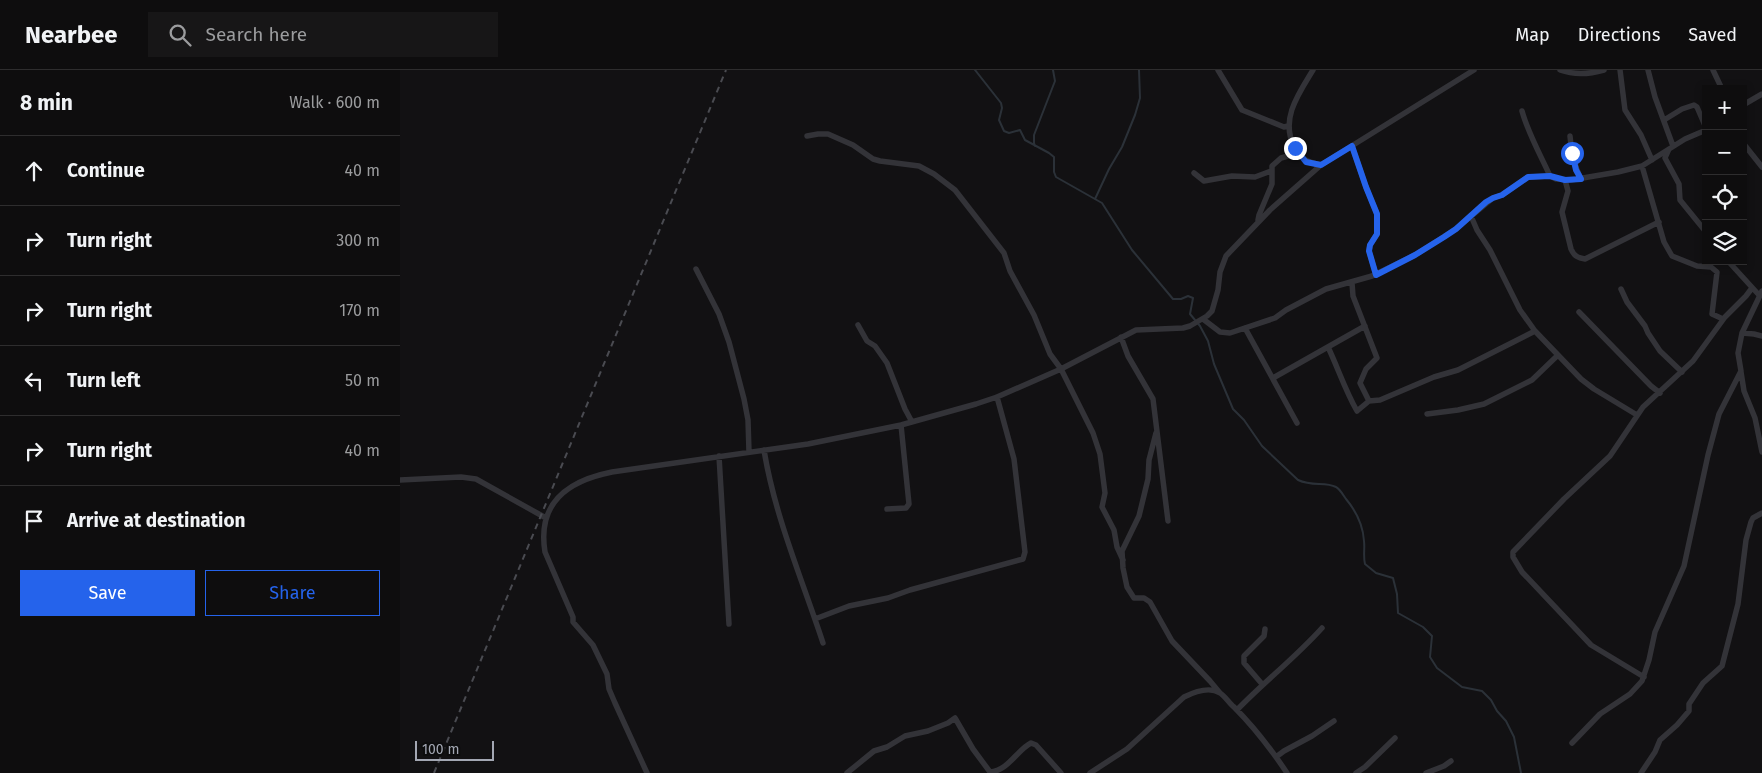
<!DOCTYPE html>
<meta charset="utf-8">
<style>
:root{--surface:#0e0d0e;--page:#171617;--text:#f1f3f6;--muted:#9b9c9e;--line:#2e2d2e;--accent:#2563eb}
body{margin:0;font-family:"Fira Sans",sans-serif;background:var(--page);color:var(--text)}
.controls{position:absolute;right:15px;top:15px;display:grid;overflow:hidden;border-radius:0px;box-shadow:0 2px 8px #0003}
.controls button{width:45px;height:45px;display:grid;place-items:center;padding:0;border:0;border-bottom:1px solid var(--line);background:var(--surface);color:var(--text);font:25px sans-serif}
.scale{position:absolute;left:15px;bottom:12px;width:79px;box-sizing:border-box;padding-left:5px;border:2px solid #a3a7b3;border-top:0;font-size:14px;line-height:18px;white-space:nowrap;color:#a3a7b3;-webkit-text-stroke:4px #0d0d0e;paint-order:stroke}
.stop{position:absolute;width:15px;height:15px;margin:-11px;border:4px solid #2563eb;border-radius:50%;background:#fff}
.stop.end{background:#2563eb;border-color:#fff;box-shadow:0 1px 5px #0008}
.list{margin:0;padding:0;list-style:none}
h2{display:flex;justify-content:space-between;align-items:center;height:65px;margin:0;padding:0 20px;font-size:21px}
h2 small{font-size:16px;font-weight:400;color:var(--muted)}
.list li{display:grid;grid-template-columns:32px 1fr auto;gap:15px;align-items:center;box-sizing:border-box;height:70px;padding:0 20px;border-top:1px solid var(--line)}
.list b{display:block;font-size:19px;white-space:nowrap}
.list em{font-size:16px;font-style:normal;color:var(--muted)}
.actions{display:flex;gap:10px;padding:15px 20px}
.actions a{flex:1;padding:11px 0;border:1px solid var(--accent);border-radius:0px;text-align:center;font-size:18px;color:var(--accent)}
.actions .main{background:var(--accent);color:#fff}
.icon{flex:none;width:28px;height:28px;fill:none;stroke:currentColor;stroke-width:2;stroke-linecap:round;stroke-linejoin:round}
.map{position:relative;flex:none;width:1362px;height:703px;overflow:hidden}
header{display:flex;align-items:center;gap:30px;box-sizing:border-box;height:70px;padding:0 25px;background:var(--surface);border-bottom:1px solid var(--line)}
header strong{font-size:24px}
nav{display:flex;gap:28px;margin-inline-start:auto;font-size:18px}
.search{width:350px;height:45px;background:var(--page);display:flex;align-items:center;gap:12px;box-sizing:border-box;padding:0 18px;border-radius:0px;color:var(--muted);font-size:19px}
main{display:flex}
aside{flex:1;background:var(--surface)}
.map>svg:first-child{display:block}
</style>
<header>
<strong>Nearbee</strong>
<div class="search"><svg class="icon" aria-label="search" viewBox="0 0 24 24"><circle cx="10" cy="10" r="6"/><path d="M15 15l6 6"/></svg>Search here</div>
<nav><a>Map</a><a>Directions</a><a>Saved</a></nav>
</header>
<main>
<aside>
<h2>8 min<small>Walk · 600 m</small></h2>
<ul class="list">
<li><svg class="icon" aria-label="ahead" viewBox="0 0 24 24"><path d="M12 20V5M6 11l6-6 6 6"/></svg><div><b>Continue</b></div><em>40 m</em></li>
<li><svg class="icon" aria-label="right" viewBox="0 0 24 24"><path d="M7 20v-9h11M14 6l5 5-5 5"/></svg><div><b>Turn right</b></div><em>300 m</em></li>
<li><svg class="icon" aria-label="right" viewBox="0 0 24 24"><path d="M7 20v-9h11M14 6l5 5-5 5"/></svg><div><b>Turn right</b></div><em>170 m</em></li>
<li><svg class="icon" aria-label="left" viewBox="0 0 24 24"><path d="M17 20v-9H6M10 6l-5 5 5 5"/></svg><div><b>Turn left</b></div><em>50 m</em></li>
<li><svg class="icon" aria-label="right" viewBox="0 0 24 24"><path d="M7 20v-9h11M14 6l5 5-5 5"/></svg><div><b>Turn right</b></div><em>40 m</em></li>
<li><svg class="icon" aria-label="arrive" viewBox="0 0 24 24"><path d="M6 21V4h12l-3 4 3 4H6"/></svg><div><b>Arrive at destination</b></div></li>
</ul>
<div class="actions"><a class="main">Save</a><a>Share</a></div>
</aside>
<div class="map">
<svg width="1362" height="703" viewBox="0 0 1362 703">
<rect width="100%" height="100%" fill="#121113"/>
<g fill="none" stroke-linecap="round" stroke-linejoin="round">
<!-- stream -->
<path stroke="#2b3138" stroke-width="2" d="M575,0l26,33 1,5 -3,12 5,11 5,2 11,-3 5,10 24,13 5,4v15l2,5 46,26 30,47 41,49h8l7,-3 5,2 -3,16 10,12 8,15 6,23 19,45 11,11 18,26 36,34c15,7 27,1 38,7 4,2 7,8 10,12 10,12 17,25 18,42 1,8 -1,15 1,23l11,9 17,5 4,16 1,19 25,14 9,9 -2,21 7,11 25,19 20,4 9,9 6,11 9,10 8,16 7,36
M635,76l-1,-3v-8l21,-54 -2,-11
M695,129l14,-30 13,-22 13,-32 5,-17 -1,-28"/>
<!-- minor -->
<path stroke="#333338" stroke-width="5.5" d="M818,0l24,40 42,17 4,-1
M913,0c-14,23 -33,49 -19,76 7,14 13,16 27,19
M1160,0c14,5 30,4 44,0
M1220,0l5,40 16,25 11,25
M1248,0l7,27 18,49
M1313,0l9,19
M1343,35l19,-11
M1122,41c6,22 18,43 28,65
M1264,50l18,-11 12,-4 3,2 9,21
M407,66l11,-2h10l25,11 20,14 7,2 39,5 15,8 21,16 49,63 6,18 24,44 16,39 11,15 32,64 7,21 5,39 -3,14 12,23 3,17 6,13
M1170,66c1,15 4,29 11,43
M1343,73l19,24
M952,76l14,41 11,27v20l-7,11 -1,6 7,24
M1269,79l-4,9 14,26 1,16 26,32
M1242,96l22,76 8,14 25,10 14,1 6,5 -5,42 11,5
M794,103l10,8 28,-5 23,1 16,-6
M1165,110l3,11 -6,21 9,37c3,7 7,9 14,10l74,-37
M1071,146l6,14 13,20 30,60 15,21 46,48 13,10 43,26
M858,150l1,-5 13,-31v-18l9,-8 18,-5
M1328,191l31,34
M296,199l23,45 10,28 15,57 4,21 1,32
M952,213l1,13 24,62 -11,11 -6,14 9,18
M1221,219l6,13 18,24 3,7 12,18 22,21
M1179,242l72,74 9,7
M803,249l17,13 10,1 45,-15 11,-8 40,-21 46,-13 43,-21 41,-26 37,-31 9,-3 26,-18 22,-1 6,3 15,1 47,-8 24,-6 43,-27 21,-9
M458,255l9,16 8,5 12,17 18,46 7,13
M845,258l52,95
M1342,263l12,1 8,2
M721,267l7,19 25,43 15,122
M928,277c10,21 17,43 29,64l12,-10 11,-1 54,-23 24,-7 77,-39
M1341,302l3,19 11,27 7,34
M873,308l92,-52
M1027,344l31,-4 26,-6 48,-24 26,-25
M756,363l-7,27 -1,19 -9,37 -17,35 1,17 4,19 7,11h10l6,4 22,39 38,40 10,12
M364,380c11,67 38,129 59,193
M319,386l10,168
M0,410l61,-3 15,2 70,39
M487,439l19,-1 3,-4 -8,-79
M415,549l34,-13 39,-8 22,-8 113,-31 2,-7 -11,-93 -17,-62
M1244,607l-53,-32 -69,-73 -9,-15v-5l51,-53 46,-43 33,-49 50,-46 32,-44 21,-21 6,-8
M862,614l-18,-21v-7l20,-20 1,-7
M837,640c27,-28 58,-52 85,-82
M1172,673l28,-29 30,-20 12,-13 7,-21 6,-28 29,-66 24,-111 11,-41 22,-43 -3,-18 4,-20 20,-42
M876,687l8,-6 28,-15 22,-15
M247,703l-32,-70 -6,-14 -2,-15 -14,-29 -20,-23v-5l-28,-65c-8,-49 22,-71 67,-80l196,-28 93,-19 75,-21 21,-7 64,-28 75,-39 47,-2 7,-2 17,-10 5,-5 6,-21 2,-18 6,-16 44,-46 51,-45 153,-95
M447,703l27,-22 13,-4 18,-11 23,-5 20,-8 7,-5 18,31 17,23c18,-1 27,-22 41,-29l5,2 25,28
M690,703l37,-24 57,-52c10,-5 25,-11 36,-4 5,3 9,10 14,14 20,20 37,42 53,66
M956,703l9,-6 30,-29
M1026,703l18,-7 7,-5
M1241,703l14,-21 5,-12 17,-15 12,-14v-7l14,-21 19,-17 16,-62 8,-64 5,-18 2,-4 9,-5"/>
<!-- rail -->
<path stroke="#4a4b51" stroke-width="2" stroke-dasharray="6 5" stroke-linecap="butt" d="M34,703l292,-703"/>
</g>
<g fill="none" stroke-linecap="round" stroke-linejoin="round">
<!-- route -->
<path stroke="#2563eb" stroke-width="6" d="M895,78l11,14 15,3 31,-19 14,41 11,27v20l-7,11 -1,6 7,24 39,-20 29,-18 12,-8 30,-27 7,-4 9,-3 26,-18 22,-1 15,4 16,-1 -5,-9 -4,-17"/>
</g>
</svg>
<div class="controls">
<button>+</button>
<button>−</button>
<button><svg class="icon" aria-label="locate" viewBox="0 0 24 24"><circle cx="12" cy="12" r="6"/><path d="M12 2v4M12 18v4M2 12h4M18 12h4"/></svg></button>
<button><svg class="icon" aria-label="layers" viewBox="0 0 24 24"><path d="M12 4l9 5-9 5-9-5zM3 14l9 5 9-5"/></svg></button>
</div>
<div class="scale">100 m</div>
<div class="stop" style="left:1172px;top:83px"></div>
<div class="stop end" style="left:895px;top:78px"></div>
</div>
</main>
